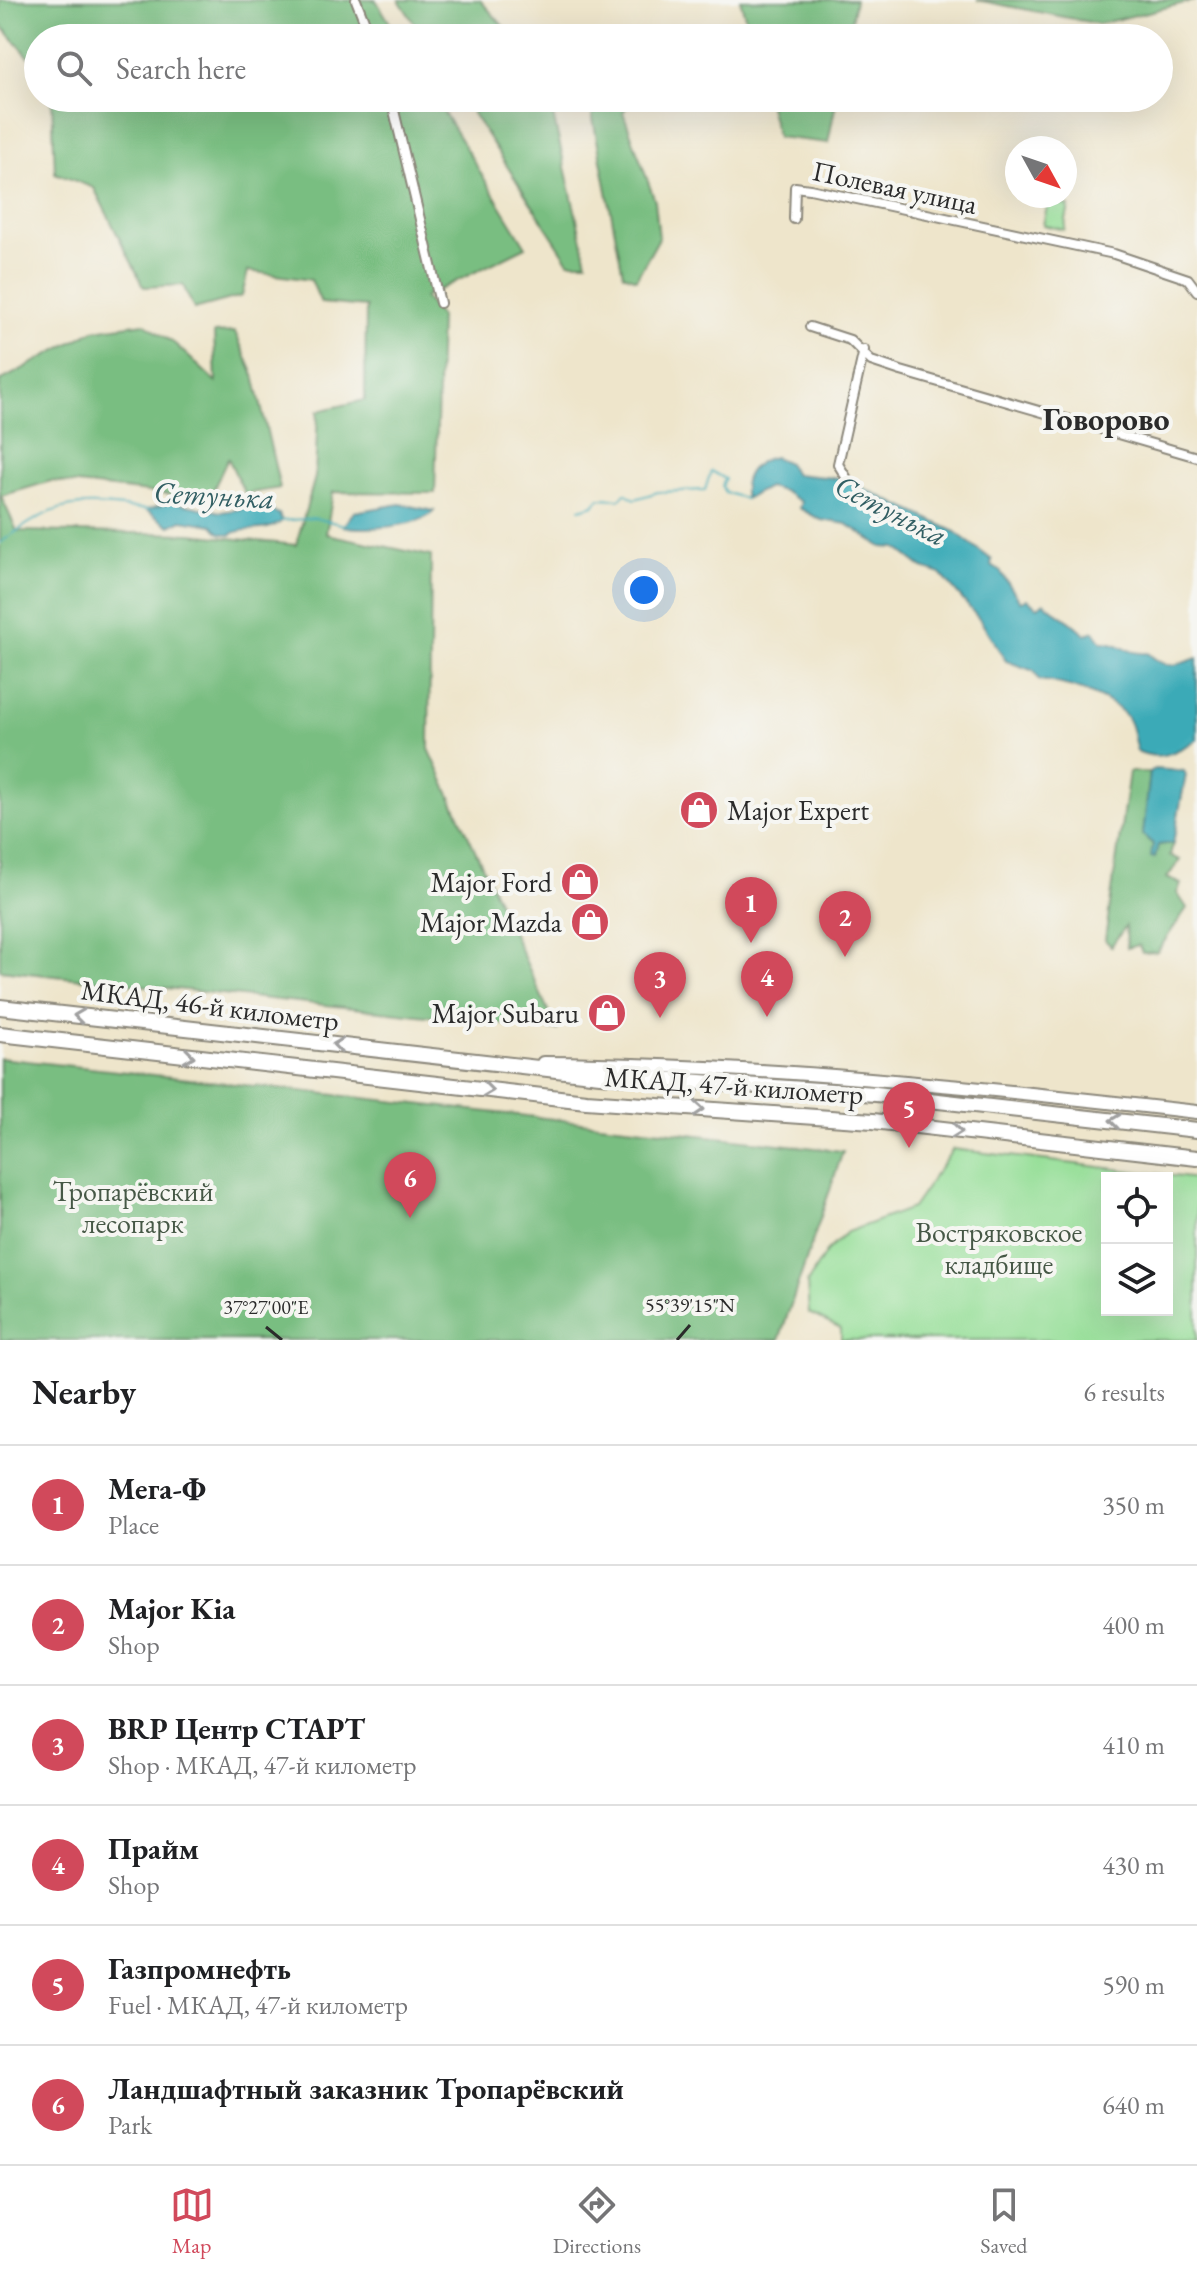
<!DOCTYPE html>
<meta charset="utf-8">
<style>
:root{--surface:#fff;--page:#f2f2f2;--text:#202124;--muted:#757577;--line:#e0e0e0;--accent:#d1495b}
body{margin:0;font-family:"EB Garamond",serif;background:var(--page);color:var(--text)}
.controls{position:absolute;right:24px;bottom:24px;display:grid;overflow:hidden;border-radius:0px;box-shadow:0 8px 32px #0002}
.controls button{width:72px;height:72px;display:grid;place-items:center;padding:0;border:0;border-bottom:2px solid var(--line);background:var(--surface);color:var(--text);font:40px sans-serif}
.compass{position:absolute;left:1005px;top:136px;width:72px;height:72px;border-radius:50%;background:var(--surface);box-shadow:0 8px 32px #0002;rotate:130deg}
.you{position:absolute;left:644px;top:590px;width:28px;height:28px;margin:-20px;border:6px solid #fff;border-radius:50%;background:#1a73e8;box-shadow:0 0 0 12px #1a73e833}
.badge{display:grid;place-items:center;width:52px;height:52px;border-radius:50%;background:var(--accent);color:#fff;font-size:26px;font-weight:700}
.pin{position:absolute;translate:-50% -66px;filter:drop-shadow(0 2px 4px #0008)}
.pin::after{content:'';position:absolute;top:42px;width:28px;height:24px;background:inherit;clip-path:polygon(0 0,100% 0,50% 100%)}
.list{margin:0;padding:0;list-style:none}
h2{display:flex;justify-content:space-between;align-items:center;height:104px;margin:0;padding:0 32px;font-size:34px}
h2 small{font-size:26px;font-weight:400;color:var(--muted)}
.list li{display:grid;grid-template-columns:52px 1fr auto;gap:24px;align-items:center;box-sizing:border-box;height:120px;padding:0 32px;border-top:2px solid var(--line)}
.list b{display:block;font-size:30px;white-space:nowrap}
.list p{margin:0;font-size:26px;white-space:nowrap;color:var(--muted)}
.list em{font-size:26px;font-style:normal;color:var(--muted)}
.icon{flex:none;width:44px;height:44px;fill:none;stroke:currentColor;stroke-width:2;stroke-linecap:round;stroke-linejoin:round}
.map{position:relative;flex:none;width:1197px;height:1340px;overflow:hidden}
.search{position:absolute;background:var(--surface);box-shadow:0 8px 32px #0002;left:24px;right:24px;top:24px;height:88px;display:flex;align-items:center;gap:20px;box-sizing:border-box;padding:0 28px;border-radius:44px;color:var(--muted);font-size:30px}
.sheet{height:824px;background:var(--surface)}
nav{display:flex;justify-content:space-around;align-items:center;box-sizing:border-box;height:112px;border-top:2px solid var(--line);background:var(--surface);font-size:22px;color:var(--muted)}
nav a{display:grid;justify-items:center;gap:4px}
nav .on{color:var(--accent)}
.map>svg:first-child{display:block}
</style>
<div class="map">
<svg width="1197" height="1340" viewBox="0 0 1197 1340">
<rect width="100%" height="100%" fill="#f6f6f2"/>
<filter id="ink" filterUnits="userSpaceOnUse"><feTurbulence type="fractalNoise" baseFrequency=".0125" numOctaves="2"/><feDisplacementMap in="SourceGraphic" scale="16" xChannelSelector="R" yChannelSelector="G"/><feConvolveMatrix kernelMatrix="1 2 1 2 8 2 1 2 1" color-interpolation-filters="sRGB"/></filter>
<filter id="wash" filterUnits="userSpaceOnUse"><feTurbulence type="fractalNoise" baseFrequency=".006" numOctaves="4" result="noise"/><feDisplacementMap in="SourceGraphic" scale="32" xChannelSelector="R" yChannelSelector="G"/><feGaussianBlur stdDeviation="1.8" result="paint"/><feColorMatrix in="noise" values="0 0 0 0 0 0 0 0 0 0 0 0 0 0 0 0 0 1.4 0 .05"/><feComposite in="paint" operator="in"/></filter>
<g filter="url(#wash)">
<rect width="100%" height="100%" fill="#eee5cb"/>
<!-- green -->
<path fill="#97df99" stroke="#618562" stroke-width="2" fill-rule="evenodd" d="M1048,202l21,4 -5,24 -21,-5z
M953,1149l244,30v161h-356v-11l-32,-16 -2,-30 19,-31 21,-20 65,-24zM1107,1178h60v132h-60z"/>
<!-- forest -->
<path fill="#79be81" stroke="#527456" stroke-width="2" d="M0,0h376l23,38h-361v29l-38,-43z
M399,0h81l34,38h-90z
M740,0h115l-7,38h-96z
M977,0h220l-98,24z
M52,98h383l91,149 -102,50 16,20 -5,176 -102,-1 -7,42 105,22 -2,193 128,281 -557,-60v-589l94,-51 50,-7 31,21 41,38 -2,-49 21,-1 19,43 26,113 -35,6 -17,-36 -19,41 -158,-18 -50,15 16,35 173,3 106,11 19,-68 3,-66 47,-11 1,-93 -45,-4 -10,-23 -63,-9 -6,25 -48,13 -11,-24 -39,2 -50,-99 -39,-15z
M463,98h86l38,164h-18z
M589,98h45l-11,14 32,89 4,37 -23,41 -13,-5z
M767,98h70l-9,45 -51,-6z
M1129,772h21l-7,63 10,9 1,13 3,-12 16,-2 -3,13 10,4 -13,18 14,6 -4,9 10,15 -30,44 -15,1 -3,-8 -12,3 -1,-22 -15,20 -6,-6z
M0,1058l843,93 -64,189h-779z"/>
<!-- water -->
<path fill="#3aaab7" stroke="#326a71" stroke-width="2" d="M774,457l14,6 7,11 49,5 110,52 38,29 -1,5 9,6 20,30 7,-2 11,8 6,-5c13,13 30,19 41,33l9,-4 8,11c18,-1 24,13 46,11 17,17 28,13 49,5v82c-21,12 -37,22 -60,11 -4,-12 -3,-25 -11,-35 -18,-21 -62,-33 -87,-36l-5,-9 -28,-10 -26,-41 -39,-46 -18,-6 -26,-20 -15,-1 -35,-23 -26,-4 -22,-12 2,-6 -18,-11 -15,-4 -23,12c-5,-21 7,-38 29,-42z
M172,502l49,10 38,-6 20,8 3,7c-17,14 -36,4 -52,14l-10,-2 -7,-8 -31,-5 -12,6 -24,-16z
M400,504l34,7c-12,16 -73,20 -91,15l11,-14z
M1154,769l30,2 2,4 -13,68 -15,2 -3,13 -4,-1 2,-13 -10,-9 7,-63z"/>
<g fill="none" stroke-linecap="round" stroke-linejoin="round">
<!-- stream -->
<path stroke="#3aaab7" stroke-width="2" d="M580,509l14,-4 6,-7 20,1 5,-6 10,6 23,-7 47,-2 6,-19 14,8 -3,6 2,7 21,7
M281,521l33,-3 31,7
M0,543c59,-44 76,-42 148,-33"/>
</g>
</g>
<g filter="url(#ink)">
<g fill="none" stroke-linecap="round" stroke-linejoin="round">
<defs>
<path id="street" d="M356,0l15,38
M391,98l49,205
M794,219l1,-32 15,2 304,65 74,25 9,12
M810,327l40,13 21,21 30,10 296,86
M846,477l-8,-13 26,-114"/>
<path id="primary" d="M543,1063c219,2 436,24 654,49"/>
<path id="highway" d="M0,1007l600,68 276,19 321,36
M0,1034l586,67 287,20 324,37"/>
</defs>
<!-- street casing -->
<use href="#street" stroke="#8c887b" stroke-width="12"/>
<!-- primary casing -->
<use href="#primary" stroke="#8c887b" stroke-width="16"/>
<!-- highway casing -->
<use href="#highway" stroke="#8c887b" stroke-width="18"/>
<!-- street -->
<use href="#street" stroke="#fff" stroke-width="8"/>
<!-- primary -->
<use href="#primary" stroke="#fff" stroke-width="12"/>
<!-- highway -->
<use href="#highway" stroke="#fff" stroke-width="14"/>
</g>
<!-- one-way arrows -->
<defs><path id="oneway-chevron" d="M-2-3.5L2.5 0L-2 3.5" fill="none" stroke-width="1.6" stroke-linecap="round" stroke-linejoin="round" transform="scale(2)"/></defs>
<g stroke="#a0a0a0">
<use href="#oneway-chevron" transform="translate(79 1016) rotate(-173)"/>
<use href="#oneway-chevron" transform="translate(338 1045) rotate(-173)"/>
<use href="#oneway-chevron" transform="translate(189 1056) rotate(7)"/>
<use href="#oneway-chevron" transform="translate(488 1090) rotate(7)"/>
<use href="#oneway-chevron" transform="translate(699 1109) rotate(4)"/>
<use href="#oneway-chevron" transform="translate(1115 1121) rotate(-173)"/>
<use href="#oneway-chevron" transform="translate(957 1131) rotate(6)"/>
</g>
</g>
<!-- ticks -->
<path fill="none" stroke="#2b2b2b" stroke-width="3" d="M266,1327l16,13M677,1340l13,-15"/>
<!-- icons -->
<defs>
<symbol id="shop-disc" viewBox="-11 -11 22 22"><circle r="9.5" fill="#d1495b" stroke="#f6f6f2"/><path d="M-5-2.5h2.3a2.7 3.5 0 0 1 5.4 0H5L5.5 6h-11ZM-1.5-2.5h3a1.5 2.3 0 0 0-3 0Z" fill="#fff"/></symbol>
</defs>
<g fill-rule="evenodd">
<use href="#shop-disc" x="677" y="788" width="44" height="44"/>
<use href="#shop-disc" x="558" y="860" width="44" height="44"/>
<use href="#shop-disc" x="568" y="900" width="44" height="44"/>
<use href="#shop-disc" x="585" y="991" width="44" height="44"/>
</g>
<g text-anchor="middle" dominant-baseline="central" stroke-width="8" stroke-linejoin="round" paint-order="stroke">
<!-- street labels -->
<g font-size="28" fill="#2b2b2b" stroke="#f6f6f2">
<text transform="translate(895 187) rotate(12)">Полевая улица</text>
<text transform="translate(210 1005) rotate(7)">МКАД, 46-й километр</text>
<text transform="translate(734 1085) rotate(4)">МКАД, 47-й километр</text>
</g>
<!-- poi labels -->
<g font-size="28" fill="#2b2b2b" stroke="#f6f6f2" text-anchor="end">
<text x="727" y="810" text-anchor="start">Major Expert</text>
<text x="552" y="882">Major Ford</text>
<text x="562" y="922">Major Mazda</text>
<text x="579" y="1013">Major Subaru</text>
</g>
<!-- park labels -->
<g font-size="28" fill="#465846" stroke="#f6f6f2">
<text x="133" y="1191">Тропарёвский<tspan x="133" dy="32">лесопарк</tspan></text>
<text x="999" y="1232">Востряковское<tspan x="999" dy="32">кладбище</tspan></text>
</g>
<!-- water labels -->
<g font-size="30" font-style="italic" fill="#315e63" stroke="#f6f6f2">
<text transform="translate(214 495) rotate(3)">Сетунька</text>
<text transform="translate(891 510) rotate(27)">Сетунька</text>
</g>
<!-- quarter labels -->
<g font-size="32" font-weight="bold" fill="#2b2b2b" stroke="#f6f6f2">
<text x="1106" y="419">Говорово</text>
</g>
</g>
<g font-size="20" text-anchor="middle" fill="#2b2b2b" stroke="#f6f6f2" stroke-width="8" stroke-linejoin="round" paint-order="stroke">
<text x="690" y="1312">55°39'15"N</text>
<text x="266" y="1314">37°27'00"E</text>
</g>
</svg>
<div class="controls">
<button><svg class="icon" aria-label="locate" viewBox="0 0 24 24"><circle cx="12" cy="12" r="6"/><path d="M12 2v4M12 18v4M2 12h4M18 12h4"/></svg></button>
<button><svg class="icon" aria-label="layers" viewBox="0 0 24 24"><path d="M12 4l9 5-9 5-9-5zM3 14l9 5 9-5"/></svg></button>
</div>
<svg class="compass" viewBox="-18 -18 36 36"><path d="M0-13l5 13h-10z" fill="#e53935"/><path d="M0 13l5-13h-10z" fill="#757577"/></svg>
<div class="you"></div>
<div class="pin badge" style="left:751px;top:943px">1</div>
<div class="pin badge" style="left:845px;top:957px">2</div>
<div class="pin badge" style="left:660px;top:1018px">3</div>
<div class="pin badge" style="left:767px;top:1017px">4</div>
<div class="pin badge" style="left:909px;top:1148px">5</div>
<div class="pin badge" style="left:410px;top:1218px">6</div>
<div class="search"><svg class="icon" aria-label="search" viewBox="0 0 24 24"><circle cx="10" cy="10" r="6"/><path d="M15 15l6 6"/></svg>Search here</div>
</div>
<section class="sheet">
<h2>Nearby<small>6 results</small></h2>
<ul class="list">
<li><span class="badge">1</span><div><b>Мега-Ф</b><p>Place</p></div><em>350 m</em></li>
<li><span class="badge">2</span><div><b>Major Kia</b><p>Shop</p></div><em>400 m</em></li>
<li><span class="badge">3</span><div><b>BRP Центр СТАРТ</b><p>Shop · МКАД, 47-й километр</p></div><em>410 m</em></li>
<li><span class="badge">4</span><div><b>Прайм</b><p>Shop</p></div><em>430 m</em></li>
<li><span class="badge">5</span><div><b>Газпромнефть</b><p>Fuel · МКАД, 47-й километр</p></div><em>590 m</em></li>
<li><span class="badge">6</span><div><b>Ландшафтный заказник Тропарёвский</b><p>Park</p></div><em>640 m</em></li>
</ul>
</section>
<nav>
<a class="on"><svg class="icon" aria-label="map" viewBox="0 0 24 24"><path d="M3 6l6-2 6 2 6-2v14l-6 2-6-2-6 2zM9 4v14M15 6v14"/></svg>Map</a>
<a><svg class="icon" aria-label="directions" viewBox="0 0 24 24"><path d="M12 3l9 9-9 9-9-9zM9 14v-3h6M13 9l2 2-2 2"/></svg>Directions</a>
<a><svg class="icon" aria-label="saved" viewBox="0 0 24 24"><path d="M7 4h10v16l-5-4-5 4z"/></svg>Saved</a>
</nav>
